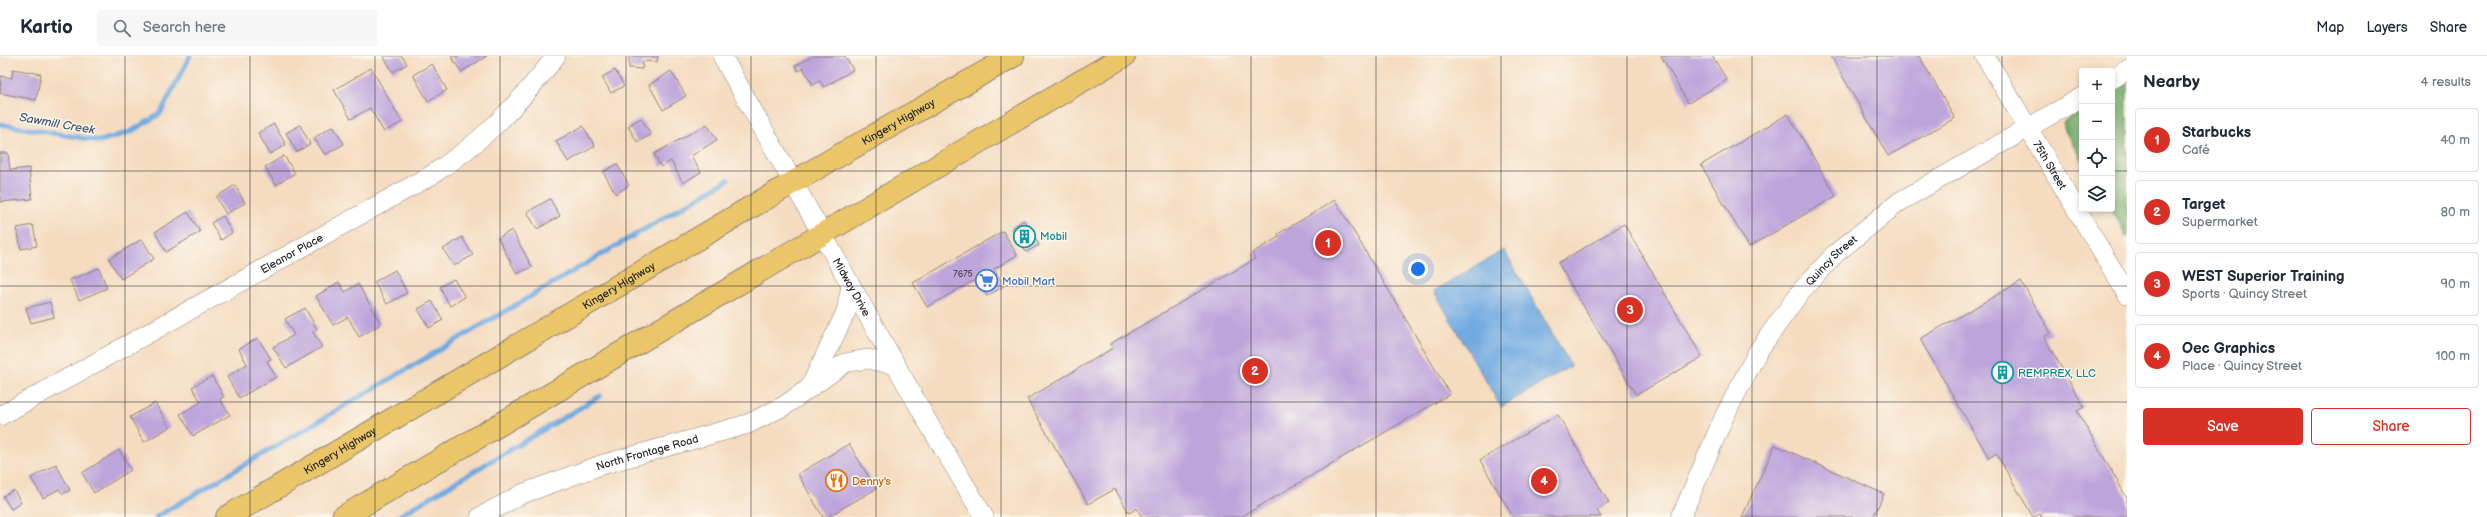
<!DOCTYPE html>
<meta charset="utf-8">
<style>
:root{--surface:#fff;--page:#f6f6f7;--text:#1f2937;--muted:#747a83;--line:#e0e1e3;--accent:#d93025}
body{margin:0;font-family:"Balsamiq Sans",sans-serif;background:var(--page);color:var(--text)}
.controls{position:absolute;right:12px;top:12px;display:grid;overflow:hidden;border-radius:4px;box-shadow:0 2px 6px #0003}
.controls button{width:36px;height:36px;display:grid;place-items:center;padding:0;border:0;border-bottom:1px solid var(--line);background:var(--surface);color:var(--text);font:20px sans-serif}
.you{position:absolute;left:1418px;top:213px;width:14px;height:14px;margin:-10px;border:3px solid #fff;border-radius:50%;background:#1a73e8;box-shadow:0 0 0 6px #1a73e833}
.badge{display:grid;place-items:center;width:26px;height:26px;border-radius:50%;background:var(--accent);color:#fff;font-size:13px;font-weight:700}
.pin{position:absolute;translate:-50% -50%;border:2px solid #fff;box-shadow:0 1px 4px #0006}
.list{margin:0;padding:0;list-style:none}
h2{display:flex;justify-content:space-between;align-items:center;height:52px;margin:0;padding:0 16px;font-size:17px}
h2 small{font-size:13px;font-weight:400;color:var(--muted)}
.list li{display:grid;grid-template-columns:26px 1fr auto;gap:12px;align-items:center;box-sizing:border-box;height:64px;margin:0 8px 8px;padding:0 8px;border:1px solid var(--line);border-radius:4px}
.list b{display:block;font-size:15px;white-space:nowrap}
.list p{margin:0;font-size:13px;white-space:nowrap;color:var(--muted)}
.list em{font-size:13px;font-style:normal;color:var(--muted)}
.actions{display:flex;gap:8px;padding:12px 16px}
.actions a{flex:1;padding:9px 0;border:1px solid var(--accent);border-radius:4px;text-align:center;font-size:14px;color:var(--accent)}
.actions .main{background:var(--accent);color:#fff}
.icon{flex:none;width:22px;height:22px;fill:none;stroke:currentColor;stroke-width:2;stroke-linecap:round;stroke-linejoin:round}
.map{position:relative;flex:none;width:2127px;height:461px;overflow:hidden}
header{display:flex;align-items:center;gap:24px;box-sizing:border-box;height:56px;padding:0 20px;background:var(--surface);border-bottom:1px solid var(--line)}
header strong{font-size:19px}
nav{display:flex;gap:22px;margin-inline-start:auto;font-size:14px}
.search{width:280px;height:36px;background:var(--page);display:flex;align-items:center;gap:10px;box-sizing:border-box;padding:0 14px;border-radius:4px;color:var(--muted);font-size:15px}
main{display:flex}
aside{flex:1;background:var(--surface)}
.map>svg:first-child{display:block}
</style>
<header>
<strong>Kartio</strong>
<div class="search"><svg class="icon" aria-label="search" viewBox="0 0 24 24"><circle cx="10" cy="10" r="6"/><path d="M15 15l6 6"/></svg>Search here</div>
<nav><a>Map</a><a>Layers</a><a>Share</a></nav>
</header>
<main>
<div class="map">
<svg width="2127" height="461" viewBox="0 0 2127 461">
<rect width="100%" height="100%" fill="#fbf7ec"/>
<filter id="ink" filterUnits="userSpaceOnUse"><feTurbulence type="fractalNoise" baseFrequency=".025" numOctaves="2"/><feDisplacementMap in="SourceGraphic" scale="8" xChannelSelector="R" yChannelSelector="G"/><feConvolveMatrix kernelMatrix="1 2 1 2 8 2 1 2 1" color-interpolation-filters="sRGB"/></filter>
<filter id="wash" filterUnits="userSpaceOnUse"><feTurbulence type="fractalNoise" baseFrequency=".012" numOctaves="4" result="noise"/><feDisplacementMap in="SourceGraphic" scale="16" xChannelSelector="R" yChannelSelector="G"/><feGaussianBlur stdDeviation="0.9" result="paint"/><feColorMatrix in="noise" values="0 0 0 0 0 0 0 0 0 0 0 0 0 0 0 0 0 1.4 0 .05"/><feComposite in="paint" operator="in"/></filter>
<g filter="url(#wash)">
<rect width="100%" height="100%" fill="#f5dbbf"/>
<!-- forest -->
<path fill="#72aa69" stroke="#4e6a4a" d="M2127,25v157l-17,-29 2,-119z
M2082,52v53l-17,-30 -2,-9z"/>
<!-- water -->
<path fill="#71aae1" stroke="#4e6a86" d="M1504,194l67,116 -70,41 -67,-116z"/>
<g fill="none" stroke-linecap="round" stroke-linejoin="round">
<!-- stream -->
<path stroke="#71aae1" stroke-width="5" d="M0,68l100,17 30,-9 30,-18 30,-58
M156,461l572,-337
M397,461l203,-121"/>
</g>
<g id="blocks">
<!-- building -->
<path fill="#bda5dc" d="M383,0h19l5,8 -14,8z
M451,0h36l-26,16z
M629,0h29l-1,6 -14,-1 -1,8 -13,-1z
M813,0h32l8,14 -29,17 -4,-6 -7,4 -10,-17 -5,3 -3,-5z
M1661,0h51l15,24 -39,23z
M1831,0h88l36,62 -67,38z
M432,8l15,26 -19,11 -15,-26z
M371,12l31,54 -18,10 -14,-24 -19,11 -17,-29z
M13,13l28,5 -5,26 -36,-7 1,-17 11,2z
M615,14l9,16 -13,7 -9,-16z
M671,15l15,25 -23,14 -14,-25z
M1788,58l48,82 -87,51 -48,-82z
M641,62l10,17 -14,7 -9,-16z
M274,68l12,21 -16,9 -12,-21z
M707,68l10,16 -26,16 10,16 -18,11 -12,-22 -10,6 -7,-13z
M300,69l10,19 -13,8 -11,-19z
M333,70l11,18 -19,11 -11,-17z
M583,70l12,20 -27,16 -12,-21z
M0,97h8l2,17 19,-2 3,31 -32,3z
M284,100l11,17 -19,12 -11,-18z
M617,108l12,21 -13,9 -13,-22z
M235,129l10,18 -19,11 -10,-17z
M550,143l10,17 -23,13 -10,-17z
M1335,144l115,194 -209,123h-99l-5,-9 -8,5 -14,-24 -27,15 -61,-105 86,-51 -3,-4 145,-85 -3,-6 27,-16 -1,-3z
M188,156l12,20 -34,20 -11,-20z
M223,160l9,17 -11,7 -10,-17z
M1024,164l15,25 -13,7 -15,-24z
M1624,168l78,133 -66,38 -78,-132z
M33,169l4,21 -16,3 -4,-21z
M512,174l20,37 -15,7 -19,-36z
M1003,175l14,24 -23,14 10,17 -17,10 -10,-17 -50,28 -14,-24z
M462,181l11,18 -19,11 -11,-17z
M142,183l12,20 -33,20 -12,-20z
M99,212l8,20 -28,12 -9,-20z
M395,214l12,23 -20,11 -13,-22z
M454,223l11,18 -15,9 -10,-19z
M2021,225l30,52 -7,4 40,70 -7,4 50,87v19h-86l-1,-3 -7,3 -37,-64 -7,5 -69,-119z
M339,226l6,10 13,-8 23,40 -22,13 -11,-20 -15,8 -17,-29z
M432,245l11,19 -14,8 -11,-19z
M50,246l4,15 -23,6 -5,-15z
M305,252l12,21 -4,3 9,15 -36,21 -13,-21 21,-12 -9,-16z
M258,282l13,21 -4,2 9,16 -37,21 -12,-21 20,-13 -8,-15z
M212,320l12,21 -4,2 10,16 -37,21 -13,-22 21,-12 -9,-15z
M155,347l15,24 -26,15 -14,-25z
M1558,359l51,88 -12,7 4,7h-88l-33,-57z
M849,388l27,45 -49,28h-4l-25,-43z
M1775,389l109,49 -11,23h-131z
M119,394l12,20 -37,23 -12,-20z
M56,408l14,26 -7,4 -4,-5 -16,9 -12,-20z
M14,434l7,13 -10,6 -8,-13z"/>
</g>
</g>
<g filter="url(#ink)">
<use href="#blocks" fill-opacity="0" stroke="#908375" stroke-width="1"/>
<g fill="none" stroke-linecap="round" stroke-linejoin="round">
<defs>
<g id="minor">
<path id="s1" d="M722,0l208,370 54,91"/>
<path id="s2" d="M1985,0l142,238"/>
<path d="M2112,23l15,-9"/>
<path d="M811,329l35,-73 5,-26"/>
<path id="s3" d="M0,360l430,-240c54,-35 87,-70 126,-120"/>
<path id="s4" d="M480,461l42,-23 79,-29 147,-41 36,-18 61,-43 22,-4 29,6"/>
<path id="s5" d="M1681,461l43,-100 34,-66 43,-60 34,-37 64,-52 183,-105"/>
</g>
<g id="highway">
<path id="s6" d="M227,461l592,-350 194,-111"/>
<path d="M343,461l781,-461"/>
</g>
</defs>
<!-- minor casing -->
<use href="#minor" stroke="#908375" stroke-width="20"/>
<!-- highway casing -->
<use href="#highway" stroke="#908375" stroke-width="24"/>
<!-- minor -->
<use href="#minor" stroke="#fff" stroke-width="19"/>
<!-- highway -->
<use href="#highway" stroke="#ebc669" stroke-width="22"/>
</g>
</g>
<!-- grid -->
<path fill="none" stroke="#2b2b2b" stroke-width="1" stroke-opacity="0.55" d="M125,0v461M250,0v461M375,0v461M500,0v461M626,0v461M751,0v461M876,0v461M1001,0v461M1126,0v461M1251,0v461M1376,0v461M1501,0v461M1627,0v461M1752,0v461M1877,0v461M2002,0v461M0,115h2082M2112,115h15M0,230h2127M0,346h2127"/>
<!-- icons -->
<defs>
<symbol id="building-ring" viewBox="-11 -11 22 22"><circle r="9.5" fill="#fbf7ec" stroke="#0f9aa8" stroke-width="1.5"/><path d="M-4-6H4V6H1V3H-1V6H-4ZM-2.5-4.3h1.7v1.8h-1.7ZM.8-4.3h1.7v1.8H.8ZM-2.5-1h1.7V.8h-1.7ZM.8-1h1.7V.8H.8Z" fill="#0f9aa8"/></symbol>
<symbol id="supermarket-ring" viewBox="-11 -11 22 22"><circle r="9.5" fill="#fbf7ec" stroke="#3f7fe0" stroke-width="1.5"/><path d="M-6-5.5h2.5l.6 2H6L4.5 2H-2.5L-4.4-4H-6ZM-1.5 3.2a1.3 1.3 0 1 0 .1 0ZM3 3.2a1.3 1.3 0 1 0 .1 0Z" fill="#3f7fe0"/></symbol>
<symbol id="restaurant-ring" viewBox="-11 -11 22 22"><circle r="9.5" fill="#fbf7ec" stroke="#e8710a" stroke-width="1.5"/><path d="M-5-6h1v4h1v-4h1v4h1v-4h1v5L-1.5 .5V6h-2V.5L-5-1ZM5-6V6H3V1.5H1.5Q1.5-4 5-6Z" fill="#e8710a"/></symbol>
</defs>
<g fill-rule="evenodd">
<use href="#building-ring" x="1012" y="168" width="25" height="25"/>
<use href="#supermarket-ring" x="974" y="212" width="25" height="25"/>
<use href="#building-ring" x="1990" y="304" width="25" height="25"/>
<use href="#restaurant-ring" x="824" y="412" width="25" height="25"/>
</g>
<g text-anchor="middle" dominant-baseline="central" stroke-width="3" stroke-linejoin="round" paint-order="stroke">
<!-- number labels -->
<g font-size="9" fill="#504a57">
<text x="963" y="218">7675</text>
</g>
<!-- street labels -->
<g font-size="11" fill="#2b2b2b" stroke="#fbf7ec">
<text stroke="none"><textPath href="#s6" startOffset="779">Kingery Highway</textPath></text>
<text stroke="none"><textPath href="#s2" startOffset="127">75th Street</textPath></text>
<text stroke="none"><textPath href="#s3" startOffset="334">Eleanor Place</textPath></text>
<text stroke="none"><textPath href="#s5" startOffset="300">Quincy Street</textPath></text>
<text stroke="none"><textPath href="#s6" startOffset="455">Kingery Highway</textPath></text>
<text stroke="none"><textPath href="#s1" startOffset="265">Midway Drive</textPath></text>
<text stroke="none"><textPath href="#s6" startOffset="131">Kingery Highway</textPath></text>
<text stroke="none"><textPath href="#s4" startOffset="180">North Frontage Road</textPath></text>
</g>
<!-- culture labels -->
<g font-size="11" fill="#0d838f" stroke="#fbf7ec" text-anchor="start">
<text x="1040" y="180">Mobil</text>
<text x="2018" y="317">REMPREX, LLC</text>
</g>
<!-- shop labels -->
<g font-size="11" fill="#366cbe" stroke="#fbf7ec" text-anchor="start">
<text x="1002" y="225">Mobil Mart</text>
</g>
<!-- food labels -->
<g font-size="11" fill="#c56008" stroke="#fbf7ec" text-anchor="start">
<text x="852" y="425">Denny's</text>
</g>
<!-- water labels -->
<g font-size="12" font-style="italic" fill="#44576b" stroke="#fbf7ec">
<text transform="translate(57 68) rotate(10)">Sawmill Creek</text>
</g>
</g>
</svg>
<div class="controls">
<button>+</button>
<button>−</button>
<button><svg class="icon" aria-label="locate" viewBox="0 0 24 24"><circle cx="12" cy="12" r="6"/><path d="M12 2v4M12 18v4M2 12h4M18 12h4"/></svg></button>
<button><svg class="icon" aria-label="layers" viewBox="0 0 24 24"><path d="M12 4l9 5-9 5-9-5zM3 14l9 5 9-5"/></svg></button>
</div>
<div class="you"></div>
<div class="pin badge" style="left:1328px;top:187px">1</div>
<div class="pin badge" style="left:1255px;top:315px">2</div>
<div class="pin badge" style="left:1630px;top:254px">3</div>
<div class="pin badge" style="left:1544px;top:425px">4</div>
</div>
<aside>
<h2>Nearby<small>4 results</small></h2>
<ul class="list">
<li><span class="badge">1</span><div><b>Starbucks</b><p>Café</p></div><em>40 m</em></li>
<li><span class="badge">2</span><div><b>Target</b><p>Supermarket</p></div><em>80 m</em></li>
<li><span class="badge">3</span><div><b>WEST Superior Training</b><p>Sports · Quincy Street</p></div><em>90 m</em></li>
<li><span class="badge">4</span><div><b>Oec Graphics</b><p>Place · Quincy Street</p></div><em>100 m</em></li>
</ul>
<div class="actions"><a class="main">Save</a><a>Share</a></div>
</aside>
</main>
